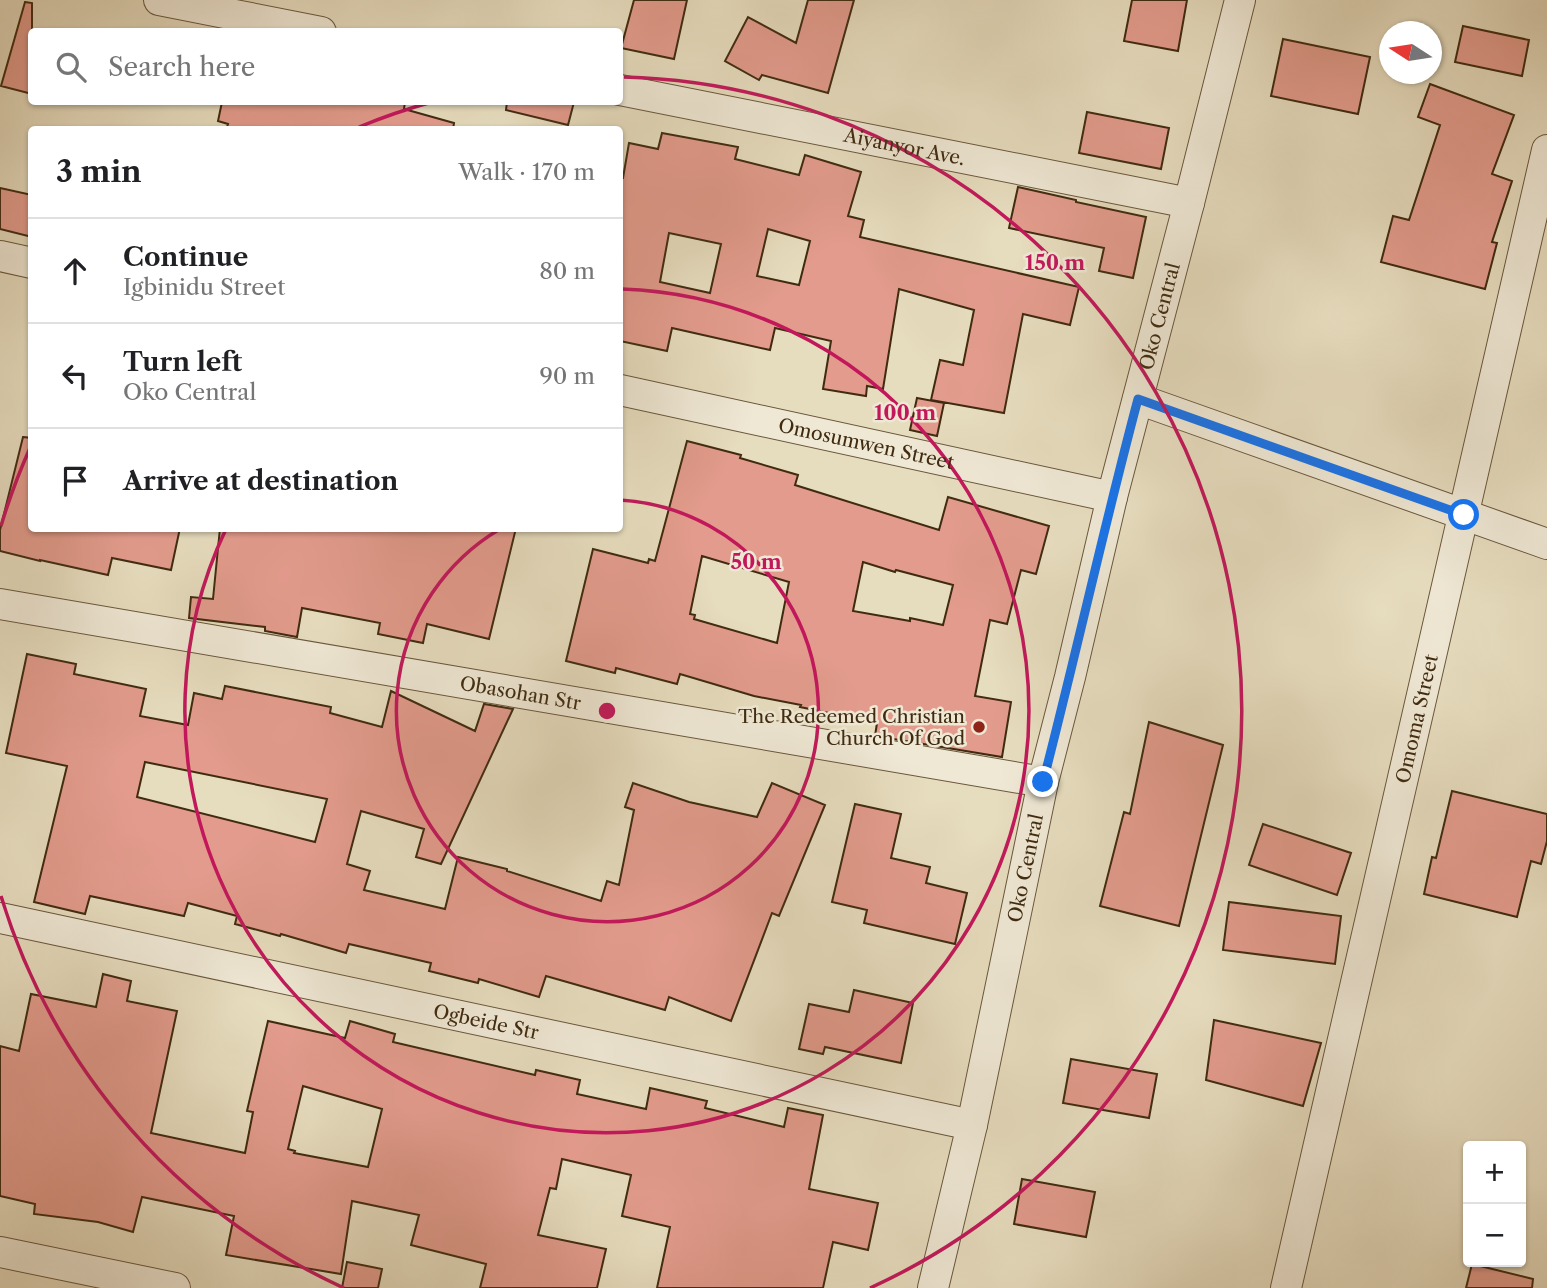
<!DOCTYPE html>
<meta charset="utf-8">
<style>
:root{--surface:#fff;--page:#f6f6f6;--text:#202124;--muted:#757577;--line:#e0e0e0}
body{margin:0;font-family:"Libre Caslon Text",serif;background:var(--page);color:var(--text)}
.controls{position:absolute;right:21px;bottom:21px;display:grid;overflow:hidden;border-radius:7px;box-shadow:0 2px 5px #0004}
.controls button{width:63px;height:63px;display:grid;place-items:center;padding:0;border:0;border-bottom:2px solid var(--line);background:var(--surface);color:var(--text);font:35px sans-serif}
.compass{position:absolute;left:1379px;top:21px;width:63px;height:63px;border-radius:50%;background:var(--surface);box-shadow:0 2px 5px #0004;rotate:282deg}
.stop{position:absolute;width:21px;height:21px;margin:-16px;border:5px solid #1a73e8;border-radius:50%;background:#fff}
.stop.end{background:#1a73e8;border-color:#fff;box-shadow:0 2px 7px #0008}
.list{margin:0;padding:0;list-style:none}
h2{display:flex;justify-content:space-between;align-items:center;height:91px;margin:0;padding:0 28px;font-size:30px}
h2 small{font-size:23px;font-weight:400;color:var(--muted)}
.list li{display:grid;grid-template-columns:46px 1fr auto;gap:21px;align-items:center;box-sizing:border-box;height:105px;padding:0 28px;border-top:2px solid var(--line)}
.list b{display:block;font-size:26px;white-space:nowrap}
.list p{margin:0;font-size:23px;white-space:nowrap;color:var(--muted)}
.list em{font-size:23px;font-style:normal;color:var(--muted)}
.icon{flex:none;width:38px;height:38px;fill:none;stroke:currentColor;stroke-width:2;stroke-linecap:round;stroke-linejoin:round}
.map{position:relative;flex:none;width:1547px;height:1288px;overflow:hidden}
.search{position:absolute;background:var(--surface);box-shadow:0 2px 5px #0004;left:28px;top:28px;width:595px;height:77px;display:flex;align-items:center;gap:18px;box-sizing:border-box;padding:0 24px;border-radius:7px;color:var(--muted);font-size:26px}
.panel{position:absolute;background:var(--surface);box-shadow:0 2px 5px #0004;left:28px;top:126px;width:595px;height:406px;border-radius:7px}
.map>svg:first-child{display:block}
</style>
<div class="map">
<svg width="1547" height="1288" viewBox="0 0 1547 1288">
<rect width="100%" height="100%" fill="#e6dcbe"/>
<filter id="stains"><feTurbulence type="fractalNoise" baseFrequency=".00286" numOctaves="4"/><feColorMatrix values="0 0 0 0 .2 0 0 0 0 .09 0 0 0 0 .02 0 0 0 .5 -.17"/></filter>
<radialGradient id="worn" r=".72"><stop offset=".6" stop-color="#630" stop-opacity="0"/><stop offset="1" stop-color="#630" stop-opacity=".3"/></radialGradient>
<!-- building -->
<path fill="#e29b8c" stroke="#402b11" stroke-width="2" fill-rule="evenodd" d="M634,0h53l-13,59 -53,-11z
M808,0h46l-26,93 -66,-18 -3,5 -34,-19 23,-44 48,26z
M1132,0h55l-9,51 -54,-10z
M25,2l7,1v91l-31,-8z
M1463,26l66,14 -7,36 -67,-14z
M1283,39l87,18 -12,57 -87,-18z
M1430,84l84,31 -22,59 20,7 -20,61 5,1 -12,46 -104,-27 12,-46 16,4 31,-95 -22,-8z
M222,102h183l-1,7 50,14 -1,7h-227l2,-6 -10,-3z
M507,102h67l-6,23 -62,-15z
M1087,112l82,16 -8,41 -82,-16z
M662,133l76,14 -3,12 64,16 6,-20 56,17 -13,44 16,4 -4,17 219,50 -9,38 -47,-11 -19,99 -73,-13 9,-40 23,5 11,-55 -75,-21 -16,100 -16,-3 -1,10 -43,-7 8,-48 -56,-13 -5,22 -98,-22 -5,23 -47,-10v-163h3l6,-35 29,6zM768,229l42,12 -11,44 -42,-9zM669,233l52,11 -11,49 -50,-11z
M1018,187l58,13v2l70,15 -13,61 -34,-7 5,-23 -95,-20z
M0,188l32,7v42l-32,-8z
M917,398l27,5 -7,33 -27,-6z
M23,437l9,1v90h148l-9,42 -59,-12 -4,17 -68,-15v1l-40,-10v-21z
M687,441l54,14 -1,3 58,17 -3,10 144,45 9,-33 101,29 -13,48 -15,-4 -14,54 -17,-4 -15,76 36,6 -9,55 -127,-21 2,-13 -77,-16 1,-2 -47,-9 -74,-22 -3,10 -61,-16 -1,5 -49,-12 27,-112 55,14 1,-4 6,2zM702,556l87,26 -12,61 -83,-24 1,-4 -5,-1zM863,562l32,10 1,-2 57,15 -10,40 -33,-7v3l-57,-10z
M220,528h296l-27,111 -62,-15 -4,19 -45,-9 2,-11 -78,-15 -5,29 -32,-6v-4l-76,-9 2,-21 22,2z
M27,654l49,10 -2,10 72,15 -6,27 48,9 6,-32 28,6 3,-13 106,21 -1,6 52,14 9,-36 84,40 9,-27 29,5 -72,155 -25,-7 8,-28 -63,-18 -14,53 23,7 -6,19 81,19 13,-52 49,12v2l94,30 6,-20 12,4 15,-75 -9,-3 8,-24 56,19 68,15 15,-34 53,22 -46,111 -7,-3 -41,108 -62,-24 -4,13 -119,-34 -7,21 -60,-18 -1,4 -49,-12 2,-8 -82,-19 -3,9 -65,-19 -1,2 -45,-12 2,-8 -49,-13 -4,13 -94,-20 -5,18 -51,-12 33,-136 -61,-13zM145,762l182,37 -12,43 -178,-45z
M1149,722l74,23 -44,181 -79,-20 24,-94 6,2z
M1452,791l95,23v27l-6,23 -10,-3 -14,56 -93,-23 8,-37 4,1z
M855,804l46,10 -10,44 39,9 -4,16 41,10 -12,51 -91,-21 3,-13 -35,-8z
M1263,824l88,29 -14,42 -88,-30z
M1229,902l112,14 -6,48 -112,-14z
M103,974l28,7 -4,20 50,10 -26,122 94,20 8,-41 -6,-1 21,-90 77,17 5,-17 45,13 -2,8 142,33 1,-5 44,10 -3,14 69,15 4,-21 57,13 -2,7 79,19 4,-19 35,7 -14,74 69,14 -10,47 -35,-8 -10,46h-166l13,-61 -48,-11 9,-41 -69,-16 -6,30 -6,-1 -12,47 68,14 -9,39h-117l6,-24 -75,-19 8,-30 -67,-14 -11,73 -115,-19 8,-39 -92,-19 -9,35 -35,-10 -64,-8 1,-10 -35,-8v-150l19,5 12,-57 65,13zM303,1086l79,23 -14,58 -74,-14 1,-2 -7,-2z
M854,990l59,13 -12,60 -76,-16 -2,7 -24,-5 10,-45 40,8z
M1214,1020l107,23 -18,63 -97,-26z
M1071,1059l86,15 -8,44 -86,-15z
M1022,1179l73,13 -9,45 -72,-13z
M347,1262l35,7 -4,19h-36z
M1472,1264l61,15 -1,9h-66z"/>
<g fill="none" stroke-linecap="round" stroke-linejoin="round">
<defs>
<g id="street">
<path d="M159,0l162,32"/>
<path id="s1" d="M620,90l569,113"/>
<path d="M0,256l32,7"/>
<path id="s2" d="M620,390l492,107"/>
<path d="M1138,399l409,145"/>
<path id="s3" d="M0,604l1043,178"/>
<path id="s4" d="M0,918l972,207"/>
<path d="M0,1252l175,36"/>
<path id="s5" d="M933,1288l39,-163 71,-343 27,-105 42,-180 77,-294 51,-203"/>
<path id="s6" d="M1286,1288l261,-1138"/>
</g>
</defs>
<!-- street casing -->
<use href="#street" stroke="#6a573c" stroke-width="32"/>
<!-- street -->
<use href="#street" stroke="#efe8d5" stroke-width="30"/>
</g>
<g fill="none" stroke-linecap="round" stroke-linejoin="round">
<!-- route -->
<path stroke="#1a73e8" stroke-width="9" d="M1043,782c33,-127 61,-256 95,-383l326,116"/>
</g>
<!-- distance rings -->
<g fill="none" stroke="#c2185b" stroke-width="3.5">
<path d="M620 500A211 211 0 1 1 500 529"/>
<path d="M622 289A422 422 0 1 1 226 529"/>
<path d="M344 1288A634 634 0 0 1 1 896M1 526A634 634 0 0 1 30 448M359 127A634 634 0 0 1 432 102M624 77A634 634 0 0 1 870 1288"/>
</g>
<!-- markers -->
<circle fill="#8f2418" stroke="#efe8d5" stroke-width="2.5" cx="979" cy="727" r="7"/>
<g text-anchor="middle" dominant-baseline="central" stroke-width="5" stroke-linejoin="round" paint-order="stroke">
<!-- street labels -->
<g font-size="19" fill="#402b11" stroke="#efe8d5">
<text stroke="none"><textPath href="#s1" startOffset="290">Aiyanyor Ave.</textPath></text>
<text stroke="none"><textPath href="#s5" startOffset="998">Oko Central</textPath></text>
<text stroke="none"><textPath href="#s2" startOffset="252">Omosumwen Street</textPath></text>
<text stroke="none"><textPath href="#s3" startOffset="528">Obasohan Str</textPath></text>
<text stroke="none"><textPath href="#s6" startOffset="584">Omoma Street</textPath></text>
<text stroke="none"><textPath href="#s5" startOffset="430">Oko Central</textPath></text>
<text stroke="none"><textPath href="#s4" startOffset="497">Ogbeide Str</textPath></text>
</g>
<!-- poi labels -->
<g font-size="19" fill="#402b11" stroke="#efe8d5" text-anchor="end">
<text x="965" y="716">The Redeemed Christian<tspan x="965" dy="22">Church Of God</tspan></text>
</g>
</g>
<circle cx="607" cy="711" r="10" fill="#c2185b" stroke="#efe8d5" stroke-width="3.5"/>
<g font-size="21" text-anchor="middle" font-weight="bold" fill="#c2185b" stroke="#efe8d5" stroke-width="5" stroke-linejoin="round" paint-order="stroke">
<text x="1055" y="270">150 m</text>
<text x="905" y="420">100 m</text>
<text x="756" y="569">50 m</text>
</g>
<rect width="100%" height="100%" filter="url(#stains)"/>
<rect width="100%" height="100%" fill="url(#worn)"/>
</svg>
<div class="controls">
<button>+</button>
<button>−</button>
</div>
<svg class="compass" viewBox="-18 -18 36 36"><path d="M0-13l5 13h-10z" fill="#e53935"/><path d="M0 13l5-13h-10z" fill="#757577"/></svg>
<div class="stop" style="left:1464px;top:515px"></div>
<div class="stop end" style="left:1043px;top:782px"></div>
<div class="search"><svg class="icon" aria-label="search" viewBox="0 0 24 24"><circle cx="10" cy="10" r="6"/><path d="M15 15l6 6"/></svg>Search here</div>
<section class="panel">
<h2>3 min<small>Walk · 170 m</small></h2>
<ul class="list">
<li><svg class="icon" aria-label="ahead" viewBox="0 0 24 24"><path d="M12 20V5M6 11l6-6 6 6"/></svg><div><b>Continue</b><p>Igbinidu Street</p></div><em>80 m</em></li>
<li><svg class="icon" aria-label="left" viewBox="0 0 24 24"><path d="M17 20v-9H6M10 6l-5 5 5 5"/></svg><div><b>Turn left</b><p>Oko Central</p></div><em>90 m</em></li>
<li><svg class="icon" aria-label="arrive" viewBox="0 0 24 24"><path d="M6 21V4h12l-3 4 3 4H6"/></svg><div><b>Arrive at destination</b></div></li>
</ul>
</section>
</div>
